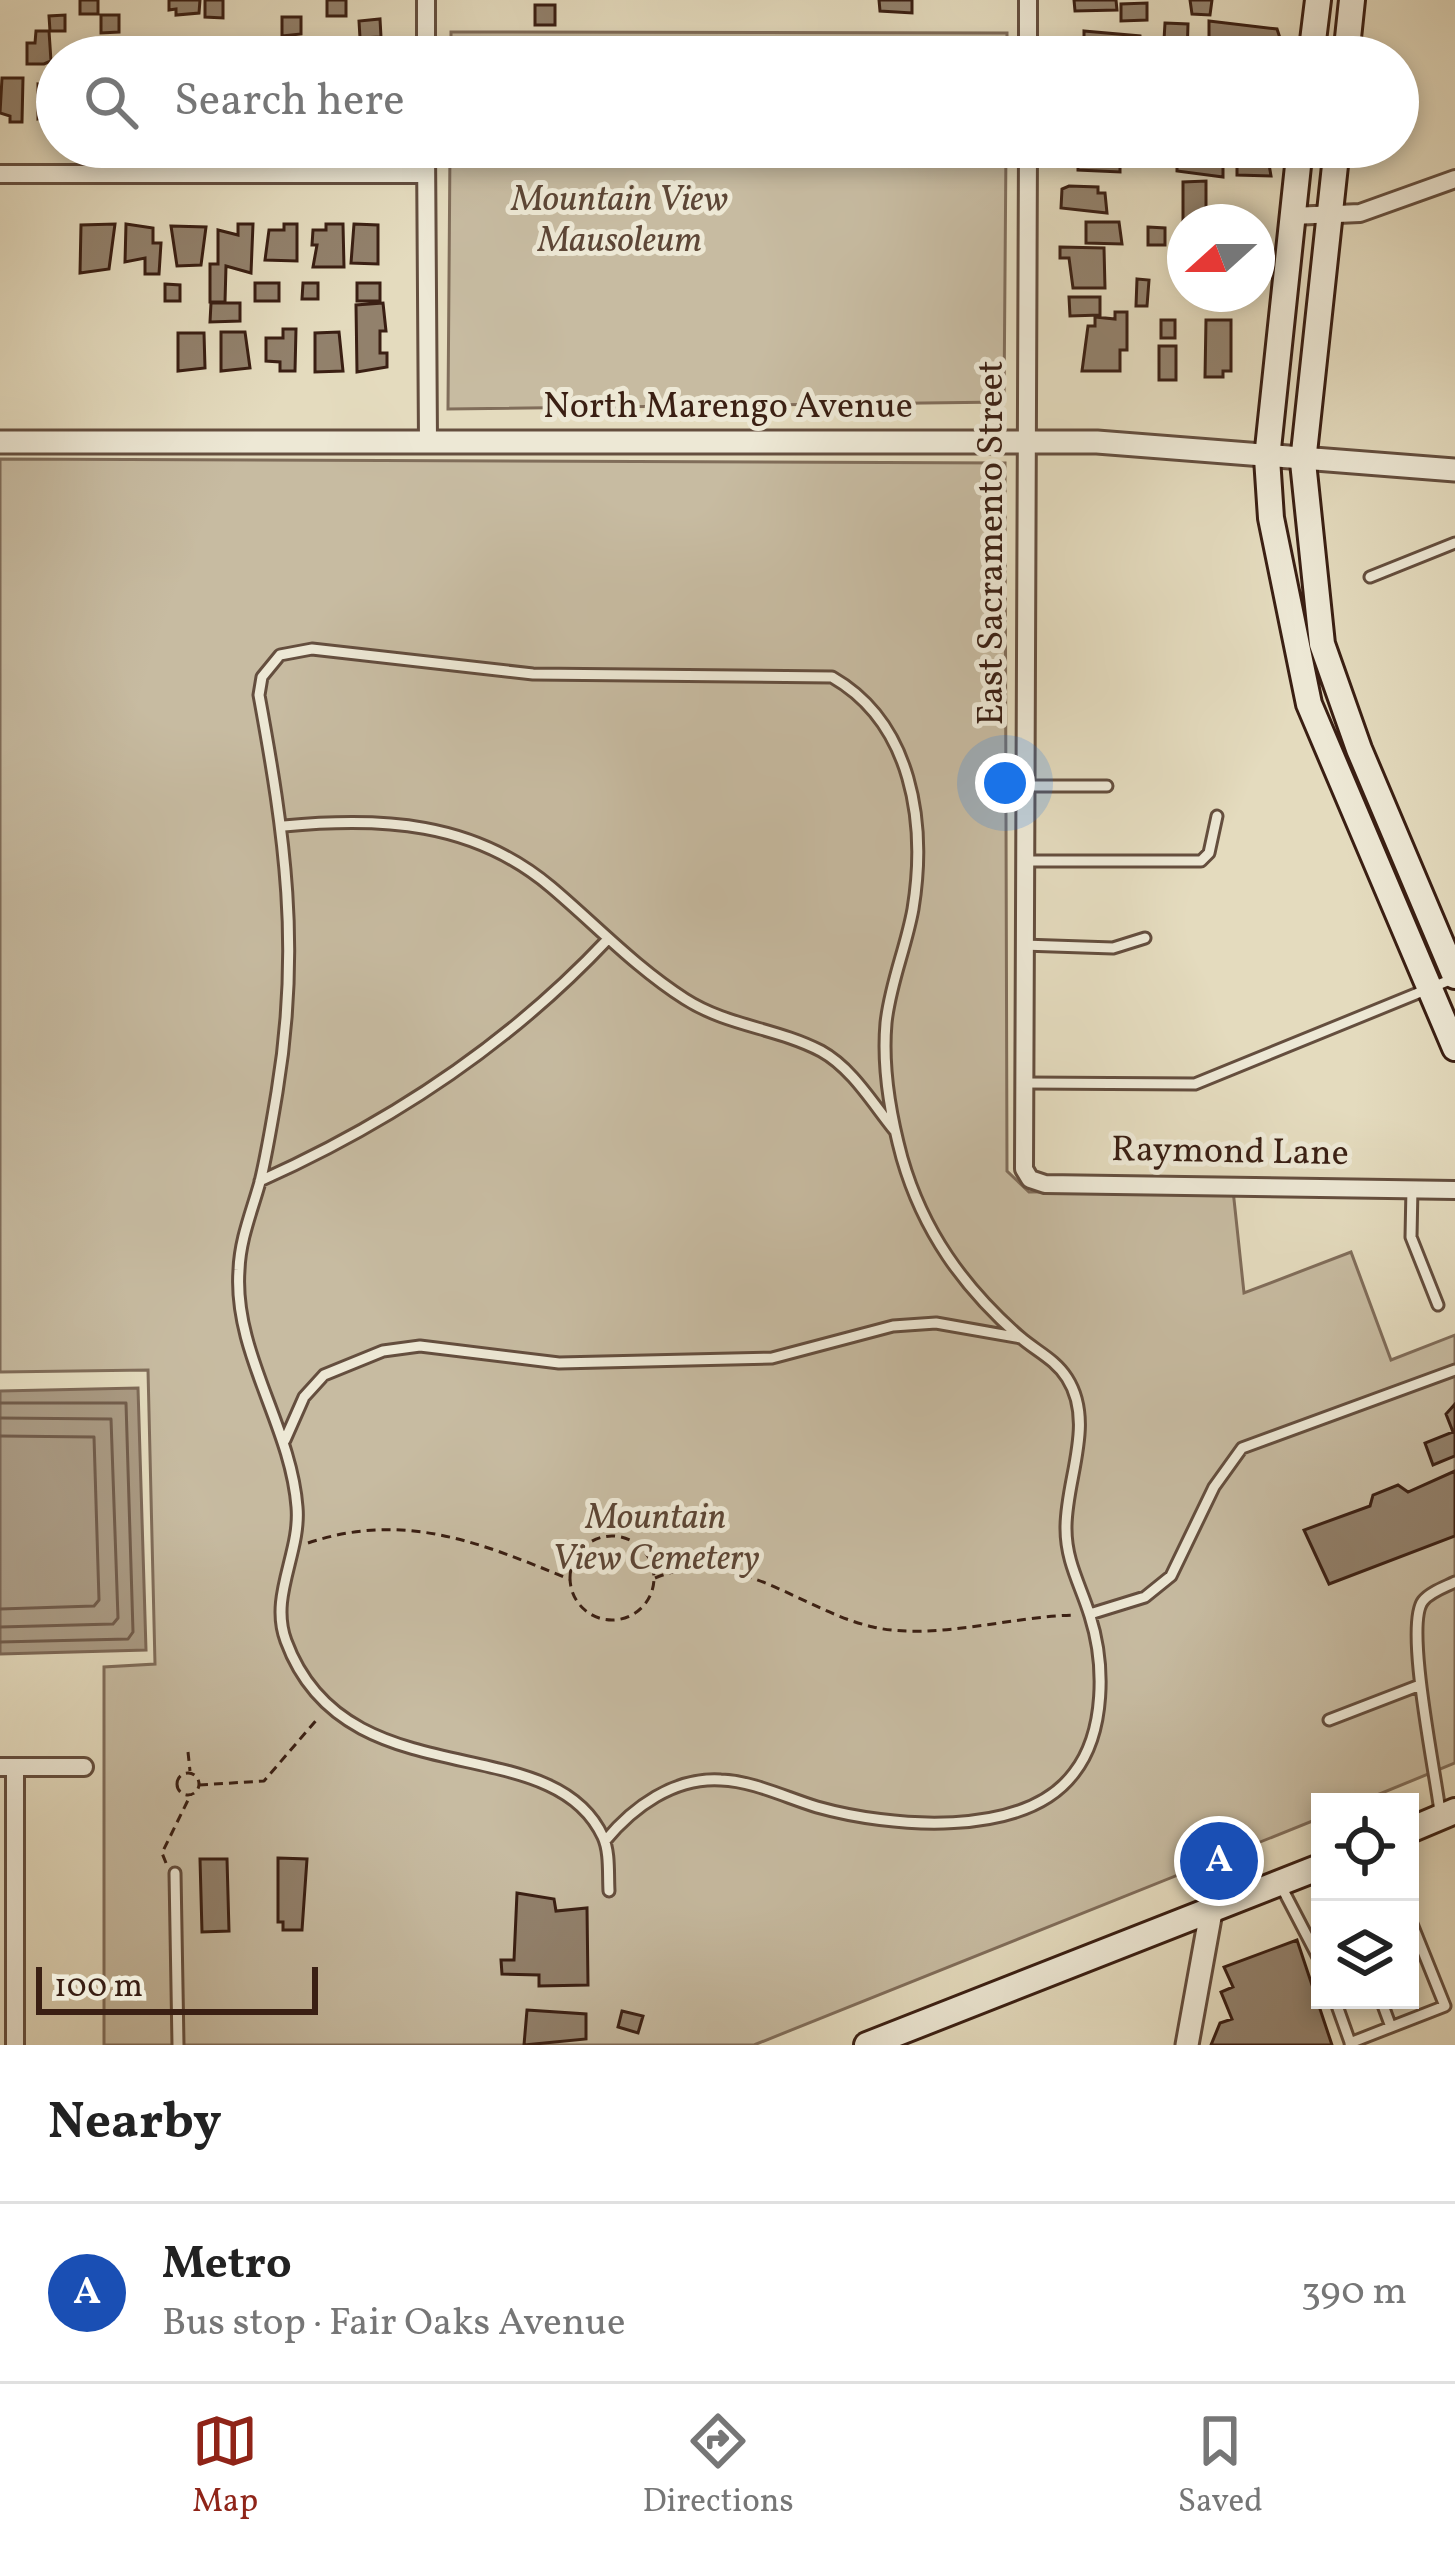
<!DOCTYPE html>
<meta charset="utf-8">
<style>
:root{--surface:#fff;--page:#f2f2f2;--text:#222;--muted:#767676;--line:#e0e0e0;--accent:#8f2418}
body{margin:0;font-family:Vollkorn,serif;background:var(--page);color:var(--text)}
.controls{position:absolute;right:36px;bottom:36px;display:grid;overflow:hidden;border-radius:0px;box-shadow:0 6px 18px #0003}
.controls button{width:108px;height:108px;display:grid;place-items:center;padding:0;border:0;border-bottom:3px solid var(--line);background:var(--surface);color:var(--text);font:60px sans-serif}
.compass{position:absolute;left:1167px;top:204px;width:108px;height:108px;border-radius:50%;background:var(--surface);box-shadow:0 6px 18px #0003;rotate:249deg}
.scale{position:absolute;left:36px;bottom:30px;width:282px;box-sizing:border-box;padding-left:12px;border:6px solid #3a1f13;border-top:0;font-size:33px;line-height:42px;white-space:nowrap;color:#3a1f13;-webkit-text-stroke:9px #ede8d5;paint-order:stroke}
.you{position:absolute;left:1005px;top:783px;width:42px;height:42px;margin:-30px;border:9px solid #fff;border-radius:50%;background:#1a73e8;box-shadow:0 0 0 18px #1a73e833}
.badge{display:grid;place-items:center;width:78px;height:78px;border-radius:50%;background:var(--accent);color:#fff;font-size:39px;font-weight:700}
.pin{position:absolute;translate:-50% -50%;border:6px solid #fff;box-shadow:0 3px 12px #0006}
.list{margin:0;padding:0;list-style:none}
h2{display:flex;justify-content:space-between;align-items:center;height:156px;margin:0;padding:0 48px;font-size:51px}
h2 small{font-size:39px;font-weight:400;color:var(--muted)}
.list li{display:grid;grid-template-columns:78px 1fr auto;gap:36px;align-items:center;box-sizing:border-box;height:180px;padding:0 48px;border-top:3px solid var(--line)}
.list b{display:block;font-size:45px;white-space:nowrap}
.list p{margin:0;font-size:39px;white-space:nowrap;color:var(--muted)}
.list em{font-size:39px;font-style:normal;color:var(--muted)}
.icon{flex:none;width:66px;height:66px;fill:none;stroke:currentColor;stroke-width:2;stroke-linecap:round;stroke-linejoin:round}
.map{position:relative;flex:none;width:1455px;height:2045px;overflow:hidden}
.search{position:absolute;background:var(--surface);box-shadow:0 6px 18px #0003;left:36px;right:36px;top:36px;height:132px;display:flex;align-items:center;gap:30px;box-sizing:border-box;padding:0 42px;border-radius:66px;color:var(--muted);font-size:45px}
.sheet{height:336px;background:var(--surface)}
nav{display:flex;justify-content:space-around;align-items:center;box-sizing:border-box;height:168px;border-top:3px solid var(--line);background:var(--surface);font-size:33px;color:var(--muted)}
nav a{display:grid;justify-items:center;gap:6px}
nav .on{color:var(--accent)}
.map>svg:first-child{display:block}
</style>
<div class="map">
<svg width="1455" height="2045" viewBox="0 0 1455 2045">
<rect width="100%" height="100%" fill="#e4dbbe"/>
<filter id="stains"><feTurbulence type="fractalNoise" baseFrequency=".00167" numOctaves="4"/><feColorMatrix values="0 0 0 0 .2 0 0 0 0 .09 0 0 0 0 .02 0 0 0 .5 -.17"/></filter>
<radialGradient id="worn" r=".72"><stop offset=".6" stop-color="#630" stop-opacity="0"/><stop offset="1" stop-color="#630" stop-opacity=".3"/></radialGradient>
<!-- green -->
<path fill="#c7bba1" stroke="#806d5a" stroke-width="3" d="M451,32l556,1v24h-556z
M450,147h556l-2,255 -556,7z
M0,459l1005,4 2,708 22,21 204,-2 11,103 107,-41 40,108 64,-25v428l-95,39h-40v16l-566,227h-650v-378l51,-3 -7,-294 -148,2z"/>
<!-- water -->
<path fill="#aa9b84" stroke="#7d6957" stroke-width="3" d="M138,1388l8,262 -146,4v-263z"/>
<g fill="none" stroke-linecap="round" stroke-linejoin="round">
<!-- shore -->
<path stroke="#725d4c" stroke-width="3" d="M0,1403h126l7,229 -5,7 -128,3
M0,1418l111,1 7,199 -5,6 -113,3
M0,1436l94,1 5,163 -5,6 -94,3"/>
</g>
<!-- building -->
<path fill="#92816c" stroke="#3a1f13" stroke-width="3" d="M80,0h18v14h-18z
M169,0h31l-1,13 -23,2v-6l-7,1z
M205,0h18v18l-18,-1z
M327,0h19v16h-19z
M879,0h33v13l-32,-2z
M1074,0h42l1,10 -42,1z
M1190,0h22l-2,15 -18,-1z
M1147,3v17l-26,1v-17z
M535,5h20v20h-20z
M65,15v16h-15l-1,-15z
M101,15h18v17l-18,1z
M282,17h19v17l-19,2z
M380,19l1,18 -21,1 -1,-17z
M1209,21l68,8 5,15 -5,5 -68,-2z
M1165,23l23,1 -1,33h-24z
M36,31h13l2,30 -7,3h-17v-21h8z
M1084,31l56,5 1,20 -57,-2z
M225,43l30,2 -1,12h-25z
M1189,43h17v14h-17z
M348,46h23v11h-23z
M2,78h21l-1,44h-12v-6l-10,-3z
M38,84l19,2v35l-3,-5 -16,3z
M1078,147l52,1 -1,15h-9v9l-42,-2z
M1177,147h29v11h17v19l-46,-6z
M1266,147l5,29 -34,-1v-14h-8v-12z
M1206,181v41h-21l-2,21v-61z
M1069,186l29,1v6h7l2,20 -46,-5 1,-19z
M1086,222h33l3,22 -36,-1z
M115,224l-6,45 -29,4 1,-48z
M126,224l27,4v15h8l-2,31h-14v-16l-20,4z
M238,224h15l-2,49 -25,-7 -1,36h-15v-38h8v-34l20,5z
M284,224h13v37l-32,-1 4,-30h15z
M326,224h17l1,43h-31l4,-22h-5l1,-15h13z
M354,224l24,1v39l-27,-1z
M171,226l35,1 -5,38 -24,1z
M1148,227l17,1v17h-17z
M1060,247l44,1 1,40h-32l-4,-30h-9z
M1137,279l12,1 -2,26h-11z
M255,283h24v18h-24z
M303,283h15v16h-16z
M357,283h23v18h-23z
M165,284l15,1v16h-15z
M1069,297h31v18l-30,1z
M211,303h29v18l-30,1z
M383,303l3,28h-6v22h7v14l-30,5 -1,-67z
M1115,312h12v38h-7v21h-38l6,-45h7v-9l20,2z
M1161,320h14v18h-14z
M1206,320h25v51h-8v6h-18z
M283,329h13l-1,42h-15v-9l-14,-1v-23h17z
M221,332h24l5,36 -29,3z
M339,332l4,39 -28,1v-39z
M178,333h26l1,35 -27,3z
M1159,346h17v34h-17z
M1455,1404v52l-22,9 -8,-22 28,-11 -7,-18z
M1455,1471v65l-126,48 -25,-54 66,-24 3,-11 25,-10 10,7z
M278,1858l29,1 -5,71h-19v-8h-5z
M200,1859h27l2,72 -27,1z
M517,1893l37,6 2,12 31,-3 1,77 -49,1v-11l-37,-1 -1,-14h13z
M1297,1940l35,105h-121l9,-22 12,-4 -11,-27 12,-5 -9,-20z
M527,2010l59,4v25l-62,6z
M622,2011l21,5 -5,17 -20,-6z"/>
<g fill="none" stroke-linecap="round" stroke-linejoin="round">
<defs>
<path id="service" d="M1370,577l85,-34
M1024,786h83
M284,826c97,-9 189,-5 267,61 45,38 84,80 134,112 42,27 92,29 136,52 31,17 52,53 74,80
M1024,861h177l8,-8 8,-37
M1023,945l90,3 32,-10
M1026,1083l169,1 260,-106
M260,1181c132,-59 248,-136 347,-241
M1412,1188l-1,49 27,68
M285,1440l19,-43 20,-22 59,-24 37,-5 139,17 213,-5 121,-32 43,-3 85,15
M1090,1614l55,-17 26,-21 43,-89 28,-39 213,-78
M1329,1720l91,-35
M1440,1812c-4,-37 -36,-187 -17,-211 7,-9 22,-14 32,-19
M605,1841c28,-34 69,-64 116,-61 32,1 66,18 96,27 71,20 207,33 257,-34 32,-41 31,-110 16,-157 -9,-30 -24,-54 -24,-87 -1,-48 30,-106 1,-151 -12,-19 -31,-27 -47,-41 -57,-50 -97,-106 -118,-179 -12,-44 -20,-89 -16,-135 4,-39 20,-75 27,-114 14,-87 -1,-186 -81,-232l-299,-3 -221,-25 -32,6 -18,22 -3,18c26,141 42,253 18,397 -5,30 -10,61 -17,90 -8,29 -20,57 -21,88 -6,82 52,156 58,237 4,46 -28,89 -11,134 59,161 266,84 317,196 7,15 5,37 6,54
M175,1873l3,172
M1281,1886l39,75
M1335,2000l16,45
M1381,2000l10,27 54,-21 -35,-87
M1350,2043l41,-16"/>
<path id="minor" d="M426,0v57
M1028,57v-57
M426,147l2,294
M1028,147l-4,1022 6,10 15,5 410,6
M0,174h426
M1292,216l68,-3 95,-34
M0,1767h84
M15,1767v278"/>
<path id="tertiary" d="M0,442h1097l358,28
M1187,2045l24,-133"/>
<path id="secondary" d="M1311,57l7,-57
M1346,57l6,-57
M1300,147l-33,311 4,60 38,186 146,344
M1337,147l-34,315 19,182 37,105 96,227
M1410,1830l45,-19
M867,2045l453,-178"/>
</defs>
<!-- service casing -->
<use href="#service" stroke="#644e3e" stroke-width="15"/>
<!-- minor casing -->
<use href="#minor" stroke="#644e3e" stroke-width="22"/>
<!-- tertiary casing -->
<use href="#tertiary" stroke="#644e3e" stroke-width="27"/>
<!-- secondary casing -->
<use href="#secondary" stroke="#3a1f13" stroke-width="30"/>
<!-- path -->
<path stroke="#3a1f13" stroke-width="3" stroke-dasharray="9 6" stroke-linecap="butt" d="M570 1578a42 42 0 1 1 84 0a42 42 0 1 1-84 0Z
M308,1543c96,-32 171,-1 261,36
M655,1578c80,-34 144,32 218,49 61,14 139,-11 203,-12
M188,1752l2,19
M177 1784a11 11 0 1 1 22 0a11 11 0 1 1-22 0Z
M199,1785l65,-4 55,-64
M166,1863l-4,-10 29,-59"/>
<!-- service -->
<use href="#service" stroke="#ede8d5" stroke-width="9"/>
<!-- minor -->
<use href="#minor" stroke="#ede8d5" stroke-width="16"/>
<!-- tertiary -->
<use href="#tertiary" stroke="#ede8d5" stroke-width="21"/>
<!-- secondary -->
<use href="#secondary" stroke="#ede8d5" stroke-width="24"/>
</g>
<g text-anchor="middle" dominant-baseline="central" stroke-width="10" stroke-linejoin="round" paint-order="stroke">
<!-- park labels -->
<g font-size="36" font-style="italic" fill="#5d4636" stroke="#ede8d5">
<text x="620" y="201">Mountain View<tspan x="620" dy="41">Mausoleum</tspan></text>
<text x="656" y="1519">Mountain<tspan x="656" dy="41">View Cemetery</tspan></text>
</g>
<!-- street labels -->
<g font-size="36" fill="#3a1f13" stroke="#ede8d5">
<text x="728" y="408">North Marengo Avenue</text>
<text transform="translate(993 543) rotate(-90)">East Sacramento Street</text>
<text transform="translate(1230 1153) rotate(1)">Raymond Lane</text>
</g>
</g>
<rect width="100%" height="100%" filter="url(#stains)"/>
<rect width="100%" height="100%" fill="url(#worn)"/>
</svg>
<div class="controls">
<button><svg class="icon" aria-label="locate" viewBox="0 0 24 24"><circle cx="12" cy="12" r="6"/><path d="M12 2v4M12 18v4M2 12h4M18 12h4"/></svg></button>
<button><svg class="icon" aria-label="layers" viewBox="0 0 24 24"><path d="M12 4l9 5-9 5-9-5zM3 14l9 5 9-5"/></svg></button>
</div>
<svg class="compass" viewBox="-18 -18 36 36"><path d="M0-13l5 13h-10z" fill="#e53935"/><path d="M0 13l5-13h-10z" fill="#767676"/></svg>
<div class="scale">100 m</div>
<div class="you"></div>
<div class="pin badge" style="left:1219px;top:1861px;background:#1a4fb4">A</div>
<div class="search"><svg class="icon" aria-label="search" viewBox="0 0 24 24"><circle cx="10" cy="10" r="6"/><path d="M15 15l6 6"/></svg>Search here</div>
</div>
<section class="sheet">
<h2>Nearby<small></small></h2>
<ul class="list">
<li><span class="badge" style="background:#1a4fb4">A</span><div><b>Metro</b><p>Bus stop · Fair Oaks Avenue</p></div><em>390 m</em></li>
</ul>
</section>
<nav>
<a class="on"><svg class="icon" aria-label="map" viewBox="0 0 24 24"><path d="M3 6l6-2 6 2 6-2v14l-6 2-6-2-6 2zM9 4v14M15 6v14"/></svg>Map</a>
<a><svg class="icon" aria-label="directions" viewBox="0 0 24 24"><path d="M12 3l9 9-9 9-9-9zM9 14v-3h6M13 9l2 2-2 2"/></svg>Directions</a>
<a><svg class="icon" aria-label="saved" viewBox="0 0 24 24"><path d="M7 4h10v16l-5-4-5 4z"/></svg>Saved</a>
</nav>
